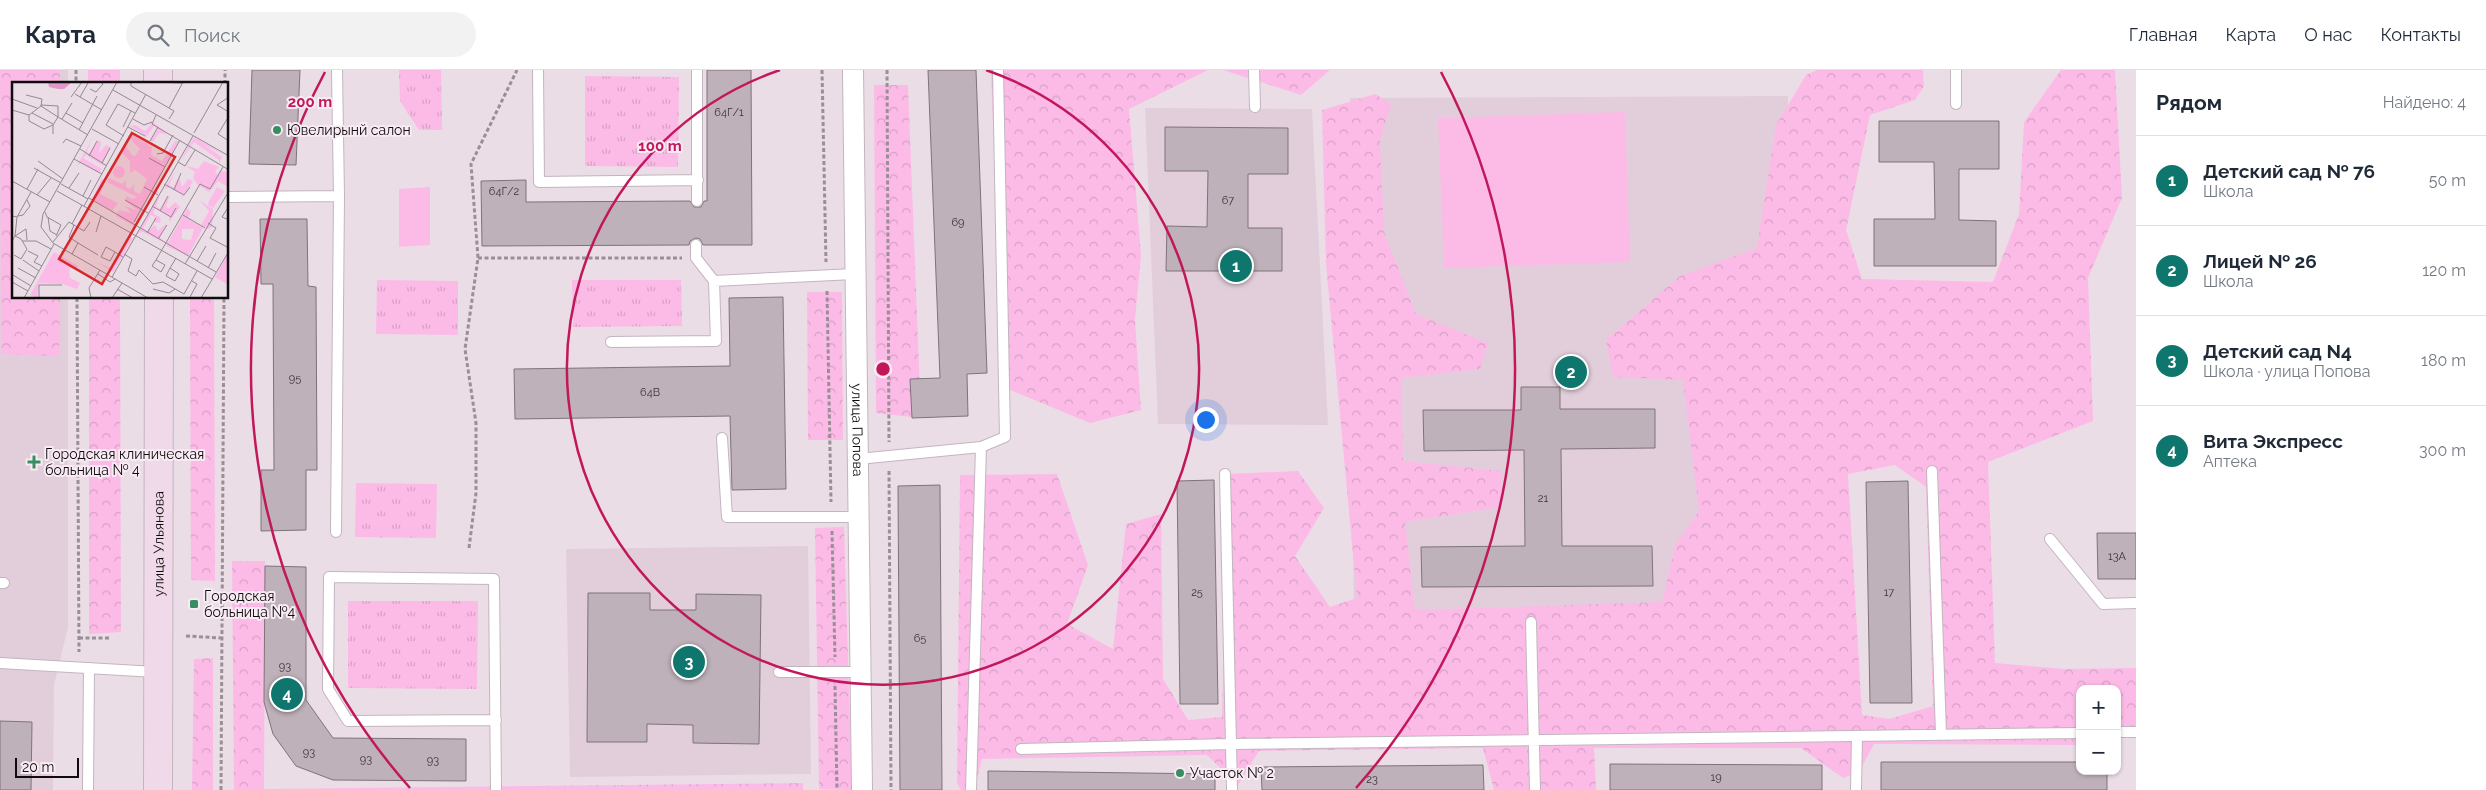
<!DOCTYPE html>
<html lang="ru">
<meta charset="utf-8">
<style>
:root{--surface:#fff;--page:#f2f2f3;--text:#1f2937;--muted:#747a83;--line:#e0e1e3;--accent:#0f766e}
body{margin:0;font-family:Raleway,sans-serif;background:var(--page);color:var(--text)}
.controls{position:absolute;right:15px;bottom:15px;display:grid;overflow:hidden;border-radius:10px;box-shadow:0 1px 4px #0004}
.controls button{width:45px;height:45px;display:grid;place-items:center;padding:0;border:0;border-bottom:1px solid var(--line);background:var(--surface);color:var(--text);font:25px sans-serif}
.scale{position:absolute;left:15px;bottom:12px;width:64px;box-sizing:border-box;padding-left:5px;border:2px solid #100c0e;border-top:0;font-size:14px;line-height:18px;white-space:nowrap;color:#100c0e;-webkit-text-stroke:4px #f8ebf3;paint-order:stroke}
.you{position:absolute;left:1205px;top:349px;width:18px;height:18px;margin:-12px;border:4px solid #fff;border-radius:50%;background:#1a73e8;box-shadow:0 0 0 8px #1a73e833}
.badge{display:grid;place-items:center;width:32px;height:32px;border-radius:50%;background:var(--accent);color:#fff;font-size:16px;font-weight:700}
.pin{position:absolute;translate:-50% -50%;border:2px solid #fff;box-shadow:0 1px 5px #0006}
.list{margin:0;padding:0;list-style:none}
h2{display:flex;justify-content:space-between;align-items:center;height:65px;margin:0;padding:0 20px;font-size:21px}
h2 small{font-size:16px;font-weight:400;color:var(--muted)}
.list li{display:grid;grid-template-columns:32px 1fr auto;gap:15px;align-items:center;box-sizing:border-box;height:90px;padding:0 20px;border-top:1px solid var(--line)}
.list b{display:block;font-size:19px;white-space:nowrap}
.list p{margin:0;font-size:16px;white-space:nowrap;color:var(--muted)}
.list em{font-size:16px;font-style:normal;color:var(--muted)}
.icon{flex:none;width:28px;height:28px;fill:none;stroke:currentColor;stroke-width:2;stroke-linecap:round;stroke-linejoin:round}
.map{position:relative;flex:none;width:2136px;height:720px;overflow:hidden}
header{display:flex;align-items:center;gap:30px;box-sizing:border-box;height:70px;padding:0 25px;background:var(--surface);border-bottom:1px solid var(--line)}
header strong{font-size:24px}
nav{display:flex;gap:28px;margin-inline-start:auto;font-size:18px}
.search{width:350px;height:45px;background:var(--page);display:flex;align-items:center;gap:12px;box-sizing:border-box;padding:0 18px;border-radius:28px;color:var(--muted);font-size:19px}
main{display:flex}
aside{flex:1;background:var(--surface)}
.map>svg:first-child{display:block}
</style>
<header>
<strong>Карта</strong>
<div class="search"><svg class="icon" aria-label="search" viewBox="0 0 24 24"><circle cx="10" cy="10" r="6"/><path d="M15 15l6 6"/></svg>Поиск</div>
<nav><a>Главная</a><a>Карта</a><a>О нас</a><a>Контакты</a></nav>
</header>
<main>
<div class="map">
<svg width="2136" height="720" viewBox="0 0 2136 720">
<defs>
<pattern id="forest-crowns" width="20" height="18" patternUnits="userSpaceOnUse" patternTransform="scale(1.25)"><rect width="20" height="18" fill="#fcbbe7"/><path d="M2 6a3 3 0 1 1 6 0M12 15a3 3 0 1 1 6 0" fill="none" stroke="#d7a0c5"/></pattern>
<pattern id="park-tufts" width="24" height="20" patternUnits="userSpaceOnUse" patternTransform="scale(1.25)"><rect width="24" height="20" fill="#fcbbe7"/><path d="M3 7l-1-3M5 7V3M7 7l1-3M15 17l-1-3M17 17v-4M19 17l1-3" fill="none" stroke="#d7a0c5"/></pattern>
</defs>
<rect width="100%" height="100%" fill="#ebdde6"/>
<!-- built -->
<path fill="#e2cedb" d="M0,0h68v14h-54v214h54v329l-14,58 -1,105h-53z
M1788,26l4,551 -438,2 -4,-551z
M1145,38l167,1 16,316 -170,-1z
M808,476l3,228 -241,3 -4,-228z"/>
<!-- forest -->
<path fill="url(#forest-crowns)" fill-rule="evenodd" d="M0,0h60v14h-46v214h46l-1,58 -58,-2z
M88,0h32v14h-32z
M991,0h217l-79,39 12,146 -6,65 6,90 -51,13 -87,-36z
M1223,0h107l-29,25z
M1817,0h106l1,16 -9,14 -45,15 -24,115 16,49 131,3 26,-68 5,-92 37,-52h54l7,128 -34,80 5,143 -105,41 7,201 70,6 71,-1v66h-10l-9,7v-52h-37v56l-206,-1 -15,28 -16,6 -42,-30h-207l2,42h-102l-11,-42 -224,3 -21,34 -31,-30 -225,4 -8,31h-13l-4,-7 3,-308 97,-1 31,91 -21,59 46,25 13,-125 35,-10 2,165 25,41 34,-3 6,-233 -3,-10 73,-3 26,37 -29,48 35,51 27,-9 -31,-334 -4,-154 53,-16 16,10 -11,37 4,91 32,82 72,29 -8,26 -79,9 2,83 98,10v36l-96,15 10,88 247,-8 13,-57 24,-34 -16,-131 -70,-3 -7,-37 74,-64 77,-28 19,-123 30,-50zM1895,395l31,22 7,219 -44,13 -27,-4 -14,-241z
M874,15h34l13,333 -45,-5z
M807,222h35l1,148h-35z
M89,228h31l1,334 -32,2z
M190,228h24l1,283 -24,-1z
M844,457l8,263 -33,-1 -4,-261z
M232,491h33l-1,228 539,-6v7h-569z
M213,588v132h-21l2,-131z"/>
<!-- park -->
<path fill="url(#park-tufts)" d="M399,0h42l1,60h-23l-19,-29z
M585,6l94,1 -1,90 -93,-1z
M377,210l81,1v54l-82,-1z
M572,210h109l1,46 -109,1z
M356,413l81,1 -1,54 -81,-1z
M348,531h130l-1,88 -129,-1z"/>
<!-- garden -->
<path fill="#fcbbe7" d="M1625,42l5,150 -186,6 -6,-150z
M430,117v58l-31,2v-58z"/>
<!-- building -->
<path fill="#beb1b9" stroke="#7f737a" d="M252,0h48l-4,95 -47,-1z
M707,0h44l1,175h-49l-3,-6 -4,-1 -6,3 -1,4 -207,1 -1,-65 45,-1v22l164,-1 4,6h7l3,-6h3z
M928,0h48l11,303 -20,1 1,42 -56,2 -2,-39 30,-1z
M1879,51h120v48h-40v51l37,1v45h-122v-47h61l-1,-57h-55z
M1165,57l123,1v46h-40v54h34v43h-116l1,-45 40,1 1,-56h-43z
M260,149h47l1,67 8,1 1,183h-11v60l-45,1v-61h13l-1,-186h-12z
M783,227l3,192 -54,1 -2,-74 -215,3 -1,-50 216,-3 -1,-68z
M1521,317h39v22h95v39l-94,1 1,97h90l1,40 -231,1 -1,-40 104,-1 -1,-96 -100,1 -1,-41h98z
M1214,410l4,224h-38l-3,-223z
M1908,411l4,222h-42l-4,-221z
M940,415l2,305h-42l-2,-304z
M2097,463h39v46h-38z
M265,496l41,1v133l27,38 133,1v42l-133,-1 -37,-14 -23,-32 -9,-32z
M588,523h62v17h46v-16l65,1 -2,149 -66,-1v-18l-46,-1v18h-60z
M0,651l32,1 -1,68h-31z
M1881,692h199v9h27v19h-226z
M1610,694l212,1v25h-212z
M1483,695l1,25h-222l-1,-23z
M988,701l227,3v16h-227z"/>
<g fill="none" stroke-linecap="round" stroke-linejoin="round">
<defs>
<path id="service" d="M337,0l2,126
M538,0l1,112 159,-2
M1254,0l1,37
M1956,34v-34
M228,127l111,-1 -3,336
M697,131v-131
M696,175v13l18,23
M611,272l105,-1 -2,-60 140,-7
M722,368l5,79h132
M858,389l123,-12
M1932,401l9,263
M1225,404l7,316
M2050,469l53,65 33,-1
M0,513h4
M1531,552l4,168
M0,593l156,9
M779,602h81
M2117,662h19
M1021,679l209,-5 850,-11
M88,720l1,-122
M496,720l-2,-211 -165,-2 -1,112 20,32 148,-1
M971,720l10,-343 24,-10 -7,-367
M1856,720l1,-54"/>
<g id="minor">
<path id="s1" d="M853,0l9,720"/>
</g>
<g id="secondary">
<path d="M158,0v14"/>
<path id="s2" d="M158,720l1,-492"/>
</g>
</defs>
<!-- service casing -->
<use href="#service" stroke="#c2b6be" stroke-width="12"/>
<!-- minor casing -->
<use href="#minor" stroke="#c2b6be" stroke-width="22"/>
<!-- secondary casing -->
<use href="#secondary" stroke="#c2b6be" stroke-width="30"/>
<!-- path -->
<path stroke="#9a8f96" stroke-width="3" stroke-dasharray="4 2.5" stroke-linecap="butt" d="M76,0v14
M822,0l4,192
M887,0l2,372
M225,14v-14
M478,188h204
M827,221l4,211
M77,228l2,354
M889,401l2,319
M832,461l3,126
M469,478l7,-55v-70l-11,-74 13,-91 -7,-94 46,-94
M186,566l36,2
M79,568h32
M835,616l2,104
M221,720l3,-492"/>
<!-- service -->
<use href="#service" stroke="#fff" stroke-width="10"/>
<!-- minor -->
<use href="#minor" stroke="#fff" stroke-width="20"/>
<!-- secondary -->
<use href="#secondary" stroke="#f0d9e9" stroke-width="28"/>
</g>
<!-- distance rings -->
<g fill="none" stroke="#c2185b" stroke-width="2.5">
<path d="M986 0A316 316 0 1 1 780 0"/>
<path d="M410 718A632 632 0 0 1 325 2M1441 2A632 632 0 0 1 1356 718"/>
</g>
<!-- markers -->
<g fill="#378e63" stroke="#f8ebf3" stroke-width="2">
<circle cx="277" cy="60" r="5"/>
<path d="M31.5 384.5h5v5h5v5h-5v5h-5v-5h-5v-5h5z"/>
<rect x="189" y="529" width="10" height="10" rx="2.5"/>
<circle cx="1180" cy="703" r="5"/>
</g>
<g text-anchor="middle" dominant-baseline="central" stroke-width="4" stroke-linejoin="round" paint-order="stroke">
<!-- number labels -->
<g font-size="11" fill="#3c3539">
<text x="729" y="42">64Г/1</text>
<text x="504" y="121">64Г/2</text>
<text x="1228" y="130">67</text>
<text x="958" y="152">69</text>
<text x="295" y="308">95</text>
<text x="650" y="322">64В</text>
<text x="1543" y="428">21</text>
<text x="2117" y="486">13А</text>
<text x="1197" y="522">25</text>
<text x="1889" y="522">17</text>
<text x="920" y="568">65</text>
<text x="285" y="596">93</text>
<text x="309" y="682">93</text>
<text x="366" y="689">93</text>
<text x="433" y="690">93</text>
<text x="1716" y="707">19</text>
<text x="1372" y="709">23</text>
</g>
<!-- poi labels -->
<g font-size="14" fill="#100c0e" stroke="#f8ebf3" text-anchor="start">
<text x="287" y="60">Ювелирынй салон</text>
<text x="45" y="384">Городская клиническая<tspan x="45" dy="16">больница № 4</tspan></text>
<text x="204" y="526">Городская<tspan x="204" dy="16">больница №4</tspan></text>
<text x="1190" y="703">Участок № 2</text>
</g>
<!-- street labels -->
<g font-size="14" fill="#100c0e" stroke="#f8ebf3">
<text stroke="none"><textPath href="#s1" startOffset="360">улица Попова</textPath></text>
<text stroke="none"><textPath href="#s2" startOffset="246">улица Ульянова</textPath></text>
</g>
</g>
<!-- overview -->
<g transform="translate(12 12)">
<rect width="216" height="216" fill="#ebdde6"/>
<path d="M141,40l15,12 -9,-1 -6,9 -3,-1 8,-12 -4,-3 -9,13v-4l-15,-9 5,-1 10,6zM118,51l22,14 -1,8 11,6 13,-20h4l-25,47 5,5 -9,2 -16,29 2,3 -20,-11 3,-6 12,3 -6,-7 13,5 -13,-11 2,-4 5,3 5,-2 -30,-15 2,-4 13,6 4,-4v7l4,2 4,-5v7l6,3 7,-15 -12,-9 -5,3v-12l-9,-9 4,-7 7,10 3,1 5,-7 -8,-8zM81,55l-7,16 2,2 10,-15 3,2 -2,11 7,-8 5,2 -8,15 1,4 -18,-11 -3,3 19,11 -3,4 -18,-10 -4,3zM182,55l31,18 -21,-10 18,12 -3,7v-4l-25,-18 -14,20zM192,79l15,6 -4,4 3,4 2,-4 8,1v15l-10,-6 -9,11 -12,-8 -4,-6 2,-6 -9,-6 12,3zM164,88l-7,15 4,2 6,-10 3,10 6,-8 5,2 -12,19 2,-5 -14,-8 -5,2zM90,96l3,5 -5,11 18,9 -6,8 -20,-11zM148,112l-4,13 5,2 9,-15 -4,13 3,1 6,-6 5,5 -11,15v-6l-14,-8 -2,5 8,5 -1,5 -7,-1 2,-5 -4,-2 -8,13 4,3 8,-6 3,6 9,-8 -7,15 3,4 -20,-10 -5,1zM187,118l14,9 -1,18 -4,2 -7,-4 8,-14zM175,126l4,4 -3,6 15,10 -15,28 -22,-10zM170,147h12l-3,11 -9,-1zM117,154l4,2 -20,34 -17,-10 15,6zM42,170l24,14 -2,3 -5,-3 -2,6 1,6 10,5 -3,6 -14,-5 -24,-1 -2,15 -7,-3z" fill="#fcbbe7" fill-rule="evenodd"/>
<path d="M216,171v32l-13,-8z" fill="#fcbbe7"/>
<path d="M101 90a6 6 0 1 1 12 0a6 6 0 1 1-12 0ZM205,105l8,4 -12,17 -5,-3 1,-4z" fill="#fcbbe7"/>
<path d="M36,0h24l-8,7h-6l-9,-2z" fill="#e099ca"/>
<path fill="none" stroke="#938990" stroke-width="1" d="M105,0l-74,132 -2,13 12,16 95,55M119,0v4l38,22M143,0l28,1M78,7l6,3 7,-8 -3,-2M101,8l116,66M63,12l27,16M14,13l16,4 -1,7M59,15l11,-15M68,15l8,-14M217,15l-12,8 12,7M0,17l25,9M29,23l17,1v11l-17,-11 -12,9v6l15,8 9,-4M0,28l17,5M20,31l21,11M54,31l17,10M144,33l-4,9 77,46M217,34l-11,18 11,7M50,37l10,-16M121,37l11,6 8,-3M157,37l5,-8 -5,-3 14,-26M111,45l8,-16M116,45l17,9M80,47l27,15M67,48l18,-34M182,51l29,-51M41,52v-9l5,-8 30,18M112,54l-18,-11 12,-21 17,9M138,59l8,-14M51,61l3,-4 15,7M68,67l27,17M145,72l6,-1 10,-18M77,74l8,-15M137,76l16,9M62,77l28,15M26,79l25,18M166,80l7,4 10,-16M90,81l8,-15M22,86l27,15M0,99l38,21M49,102l27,15M152,102l20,11 6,-8M132,105l14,8M57,106l10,-15M15,107l11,-20M162,108l7,-17M45,109l155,88M25,113l14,-17M71,114l8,-16M77,116l127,74M113,118l23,13M72,124l62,-112M140,124l19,11 5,-9M217,124l-7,11 7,3M148,129l8,-15M33,130l2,5 14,8 -5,11M171,133l22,13M0,134l5,1 14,-25M6,134l5,-1 7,-9 -3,-6M36,135l2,14 7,4M122,140l46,-82M196,141l8,5 -6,10 19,10M60,142l10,-19M62,143l10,6 6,-9M84,150l5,-16M135,151l9,-15M3,154l11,-7 1,11M3,154l2,-19M146,157l9,-14M0,159l3,-5 6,3 6,10 -6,10 -7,-4M10,159h14l15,8M41,160l16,-20 5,3 -5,12 9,6M16,169l10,5 -4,6 8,4M103,170l-5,9 -9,-4 5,-10 9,5 8,5M60,172l6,-11 20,12M112,172l8,5 -4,12 8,5 3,-6 14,14 10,-2 21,12 13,-23M11,178l16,11M144,178l-4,6 9,6 4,-7 -9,-5 44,-76 10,5 13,-22M185,179l9,-15M173,182l44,-73M6,186l18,10M158,186l-4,8 9,5 4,-7 -9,-6 6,-10M196,186l8,-15M86,192l12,8 5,-3M1,193l18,11M100,195l81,-141M0,200l16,9M105,207l16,9M141,207l16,4 6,-4M178,215l7,-13 -5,-3M12,216l30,-54M27,216v-13h23M79,216l-2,-10 11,-18M100,216l10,-15M189,216l28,-47"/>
<path fill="#d62828" fill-opacity="0.15" stroke="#d62828" stroke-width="2.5" d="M120,51l43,24 -73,127 -43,-25z"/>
<rect width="216" height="216" fill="none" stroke="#100c0e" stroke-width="2.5"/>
</g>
<circle cx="883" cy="299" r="8" fill="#c2185b" stroke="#f8ebf3" stroke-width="2.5"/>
<g font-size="15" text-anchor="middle" font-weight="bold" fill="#c2185b" stroke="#f8ebf3" stroke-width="4" stroke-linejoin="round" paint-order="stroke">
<text x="310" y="37">200 m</text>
<text x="660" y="81">100 m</text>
</g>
</svg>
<div class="controls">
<button>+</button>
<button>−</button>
</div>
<div class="scale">20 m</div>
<div class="you"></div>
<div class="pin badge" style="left:1236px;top:196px">1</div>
<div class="pin badge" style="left:1571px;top:302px">2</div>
<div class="pin badge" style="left:689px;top:592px">3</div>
<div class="pin badge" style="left:287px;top:624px">4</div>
</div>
<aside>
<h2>Рядом<small>Найдено: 4</small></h2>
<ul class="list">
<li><span class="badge">1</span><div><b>Детский сад № 76</b><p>Школа</p></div><em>50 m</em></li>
<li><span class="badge">2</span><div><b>Лицей № 26</b><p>Школа</p></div><em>120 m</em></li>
<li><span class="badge">3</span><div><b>Детский сад N4</b><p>Школа · улица Попова</p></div><em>180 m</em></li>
<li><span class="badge">4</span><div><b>Вита Экспресс</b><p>Аптека</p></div><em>300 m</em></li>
</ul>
</aside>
</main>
